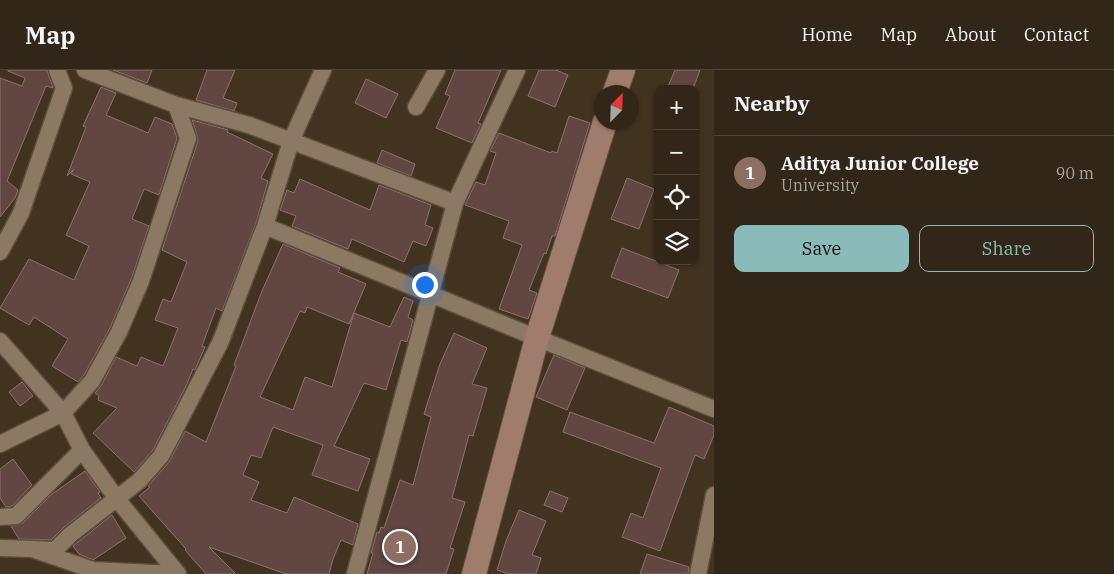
<!DOCTYPE html>
<meta charset="utf-8">
<style>
:root{--surface:#322618;--page:#3a2e21;--text:#f1f3f6;--muted:#a8a5a2;--line:#4d4337;--accent:#8bbbb9}
body{margin:0;font-family:"IBM Plex Serif",serif;background:var(--page);color:var(--text)}
.controls{position:absolute;right:15px;top:15px;display:grid;overflow:hidden;border-radius:10px;box-shadow:0 1px 4px #0004}
.controls button{width:45px;height:45px;display:grid;place-items:center;padding:0;border:0;border-bottom:1px solid var(--line);background:var(--surface);color:var(--text);font:25px sans-serif}
.compass{position:absolute;left:594px;top:15px;width:45px;height:45px;border-radius:50%;background:var(--surface);box-shadow:0 1px 4px #0004;rotate:23deg}
.you{position:absolute;left:424px;top:214px;width:18px;height:18px;margin:-12px;border:4px solid #fff;border-radius:50%;background:#1a73e8;box-shadow:0 0 0 8px #1a73e833}
.badge{display:grid;place-items:center;width:32px;height:32px;border-radius:50%;background:var(--accent);color:#fff;font-size:16px;font-weight:700}
.pin{position:absolute;translate:-50% -50%;border:2px solid #fff;box-shadow:0 1px 5px #0006}
.list{margin:0;padding:0;list-style:none}
h2{display:flex;justify-content:space-between;align-items:center;height:65px;margin:0;padding:0 20px;font-size:21px}
h2 small{font-size:16px;font-weight:400;color:var(--muted)}
.list li{display:grid;grid-template-columns:32px 1fr auto;gap:15px;align-items:center;box-sizing:border-box;height:75px;padding:0 20px;border-top:1px solid var(--line)}
.list b{display:block;font-size:19px;white-space:nowrap}
.list p{margin:0;font-size:16px;white-space:nowrap;color:var(--muted)}
.list em{font-size:16px;font-style:normal;color:var(--muted)}
.actions{display:flex;gap:10px;padding:15px 20px}
.actions a{flex:1;padding:11px 0;border:1px solid var(--accent);border-radius:10px;text-align:center;font-size:18px;color:var(--accent)}
.actions .main{background:var(--accent);color:#111}
.icon{flex:none;width:28px;height:28px;fill:none;stroke:currentColor;stroke-width:2;stroke-linecap:round;stroke-linejoin:round}
.map{position:relative;flex:none;width:714px;height:504px;overflow:hidden}
header{display:flex;align-items:center;gap:30px;box-sizing:border-box;height:70px;padding:0 25px;background:var(--surface);border-bottom:1px solid var(--line)}
header strong{font-size:24px}
nav{display:flex;gap:28px;margin-inline-start:auto;font-size:18px}
main{display:flex}
aside{flex:1;background:var(--surface)}
.map>svg:first-child{display:block}
</style>
<header>
<strong>Map</strong>
<nav><a>Home</a><a>Map</a><a>About</a><a>Contact</a></nav>
</header>
<main>
<div class="map">
<svg width="714" height="504" viewBox="0 0 714 504">
<rect width="100%" height="100%" fill="#423220"/>
<!-- building -->
<path fill="#614642" stroke="#8e716d" d="M8,0h39l6,18 -7,-2 -39,95 11,9 -3,8 -15,19v-139l22,8 3,-8 -17,-7z
M113,0h39l-5,13z
M207,0h28l-12,28 14,5 -3,8 -38,-11z
M455,0h46l-23,53 3,1 -9,19 -36,-15 14,-32 -5,-2z
M539,0h17l12,5 -13,32 -27,-11z
M675,0h25l-7,19h-26z
M366,9l32,15 -12,24 -31,-15z
M101,17l15,6 -10,22 42,18 7,-16 17,7 5,14 -18,57 -15,-6 -12,30 17,7 -17,51 -22,51 -26,47 -6,7 -26,-16 16,-27 -34,-22 -5,8 -29,-17 29,-49 45,21 15,-34 -23,-11 24,-53 -19,-8 3,-5 -7,7 19,-49 -3,-1z
M569,46l21,7 -35,113h-3l-6,18 -2,-1 -15,37 8,3 -9,26 -29,-10 23,-64 -19,-7 6,-17 -44,-16 11,-23 9,3 11,-32 -6,-2 9,-18 52,20 1,-2 5,2z
M192,50l36,10 -1,2 46,22 -12,24 7,3 -12,42 -34,88 -6,-3 -14,38 3,1 -7,16 -3,7 -2,-1 -7,17 -33,64 -19,22 -41,-39 24,-25 -19,-8 1,-4 -4,-3 6,-7 15,-29 21,9 4,-9 22,9 15,-38 -23,-8 8,-21 8,3 16,-40 -25,-12 36,-109 -1,-6z
M382,80l33,14 -4,12 -34,-13z
M627,108l27,11 -15,40 -28,-10z
M300,109l70,31 9,-25 52,20 -6,20 8,3 -7,18 -13,-5 -9,21 -52,-23 -4,10 -56,-23 4,-10 -16,-6 7,-20 7,3z
M283,174l57,24 -2,4 28,12 -17,40 -42,-17 -2,6 -5,-2 -40,86 33,13 12,-33 27,10 22,-74 36,14 14,-30 9,4 -5,16 5,3 -6,22 -6,-2 -15,50 -22,-7 -30,63 36,13 -12,32 -46,-16 11,-30 -50,-18 -12,31 -10,-3 -8,20 16,7 -8,18 36,13 7,-16 64,27 -5,21 -12,-5 -8,19 -4,15h-43l-77,-27 27,27h-30l-21,-24 1,-1 -47,-53 11,-9 -2,-1 21,-24 16,-31 21,11 30,-76 -2,-1 28,-74z
M622,178l57,22 -11,28 -57,-21z
M454,263l33,15 -15,36 15,4 -14,48 -4,-1 -17,63 13,4 -15,46 4,1 -8,25h-79l6,-21h-2l6,-21 2,1 2,-6 3,1 16,-48 13,5 18,-68 -7,-3 16,-50z
M554,285l31,13 -18,42 -31,-13z
M22,312l11,14 -13,10 -11,-14z
M669,337l45,19v9l-10,24 -9,-4 -35,96 -38,-14 9,-24 12,5 18,-50 -98,-36 7,-20 84,31z
M13,389l19,26 -20,21 -6,1 -6,-9v-29z
M85,401l15,21 -2,1 3,5 -37,29 -13,13 -32,-1 -8,-13 12,-3 29,-29z
M550,421l18,7 -6,14 -18,-7z
M519,440l27,11 -14,34 9,3 -5,16h-27l-12,-4 9,-29z
M112,445l14,23 -33,22 -14,-6 -6,-8z
M647,484l42,13 -1,7h-48z"/>
<g fill="none" stroke-linecap="round" stroke-linejoin="round">
<defs>
<path id="street" d="M85,0l91,35 73,20 206,78
M416,37l21,-37
M265,156l272,112 177,71
M0,182l21,-39 43,-125 -7,-18
M0,271l63,72 19,37 35,49 61,75
M0,374l63,-31 29,-32 27,-49 22,-51 47,-143 -12,-33
M0,447l16,-1 66,-66
M0,478l32,1 61,21 79,4
M32,479l23,1 15,-15 69,-54 22,-25 59,-113 45,-117 26,-85 32,-71
M355,504l100,-371 62,-133
M698,504l16,-79"/>
<path id="secondary" d="M615,22l8,-22
M474,504l63,-236 68,-216"/>
</defs>
<!-- street casing -->
<use href="#street" stroke="#5c4e3d" stroke-width="19"/>
<!-- secondary casing -->
<use href="#secondary" stroke="#5c4e3d" stroke-width="26"/>
<!-- street -->
<use href="#street" stroke="#8c7964" stroke-width="16"/>
<!-- secondary -->
<use href="#secondary" stroke="#a07c6c" stroke-width="24"/>
</g>
</svg>
<div class="controls">
<button>+</button>
<button>−</button>
<button><svg class="icon" aria-label="locate" viewBox="0 0 24 24"><circle cx="12" cy="12" r="6"/><path d="M12 2v4M12 18v4M2 12h4M18 12h4"/></svg></button>
<button><svg class="icon" aria-label="layers" viewBox="0 0 24 24"><path d="M12 4l9 5-9 5-9-5zM3 14l9 5 9-5"/></svg></button>
</div>
<svg class="compass" viewBox="-18 -18 36 36"><path d="M0-13l5 13h-10z" fill="#e53935"/><path d="M0 13l5-13h-10z" fill="#a8a5a2"/></svg>
<div class="you"></div>
<div class="pin badge" style="left:400px;top:477px;background:#8d6e63">1</div>
</div>
<aside>
<h2>Nearby<small></small></h2>
<ul class="list">
<li><span class="badge" style="background:#8d6e63">1</span><div><b>Aditya Junior College</b><p>University</p></div><em>90 m</em></li>
</ul>
<div class="actions"><a class="main">Save</a><a>Share</a></div>
</aside>
</main>
